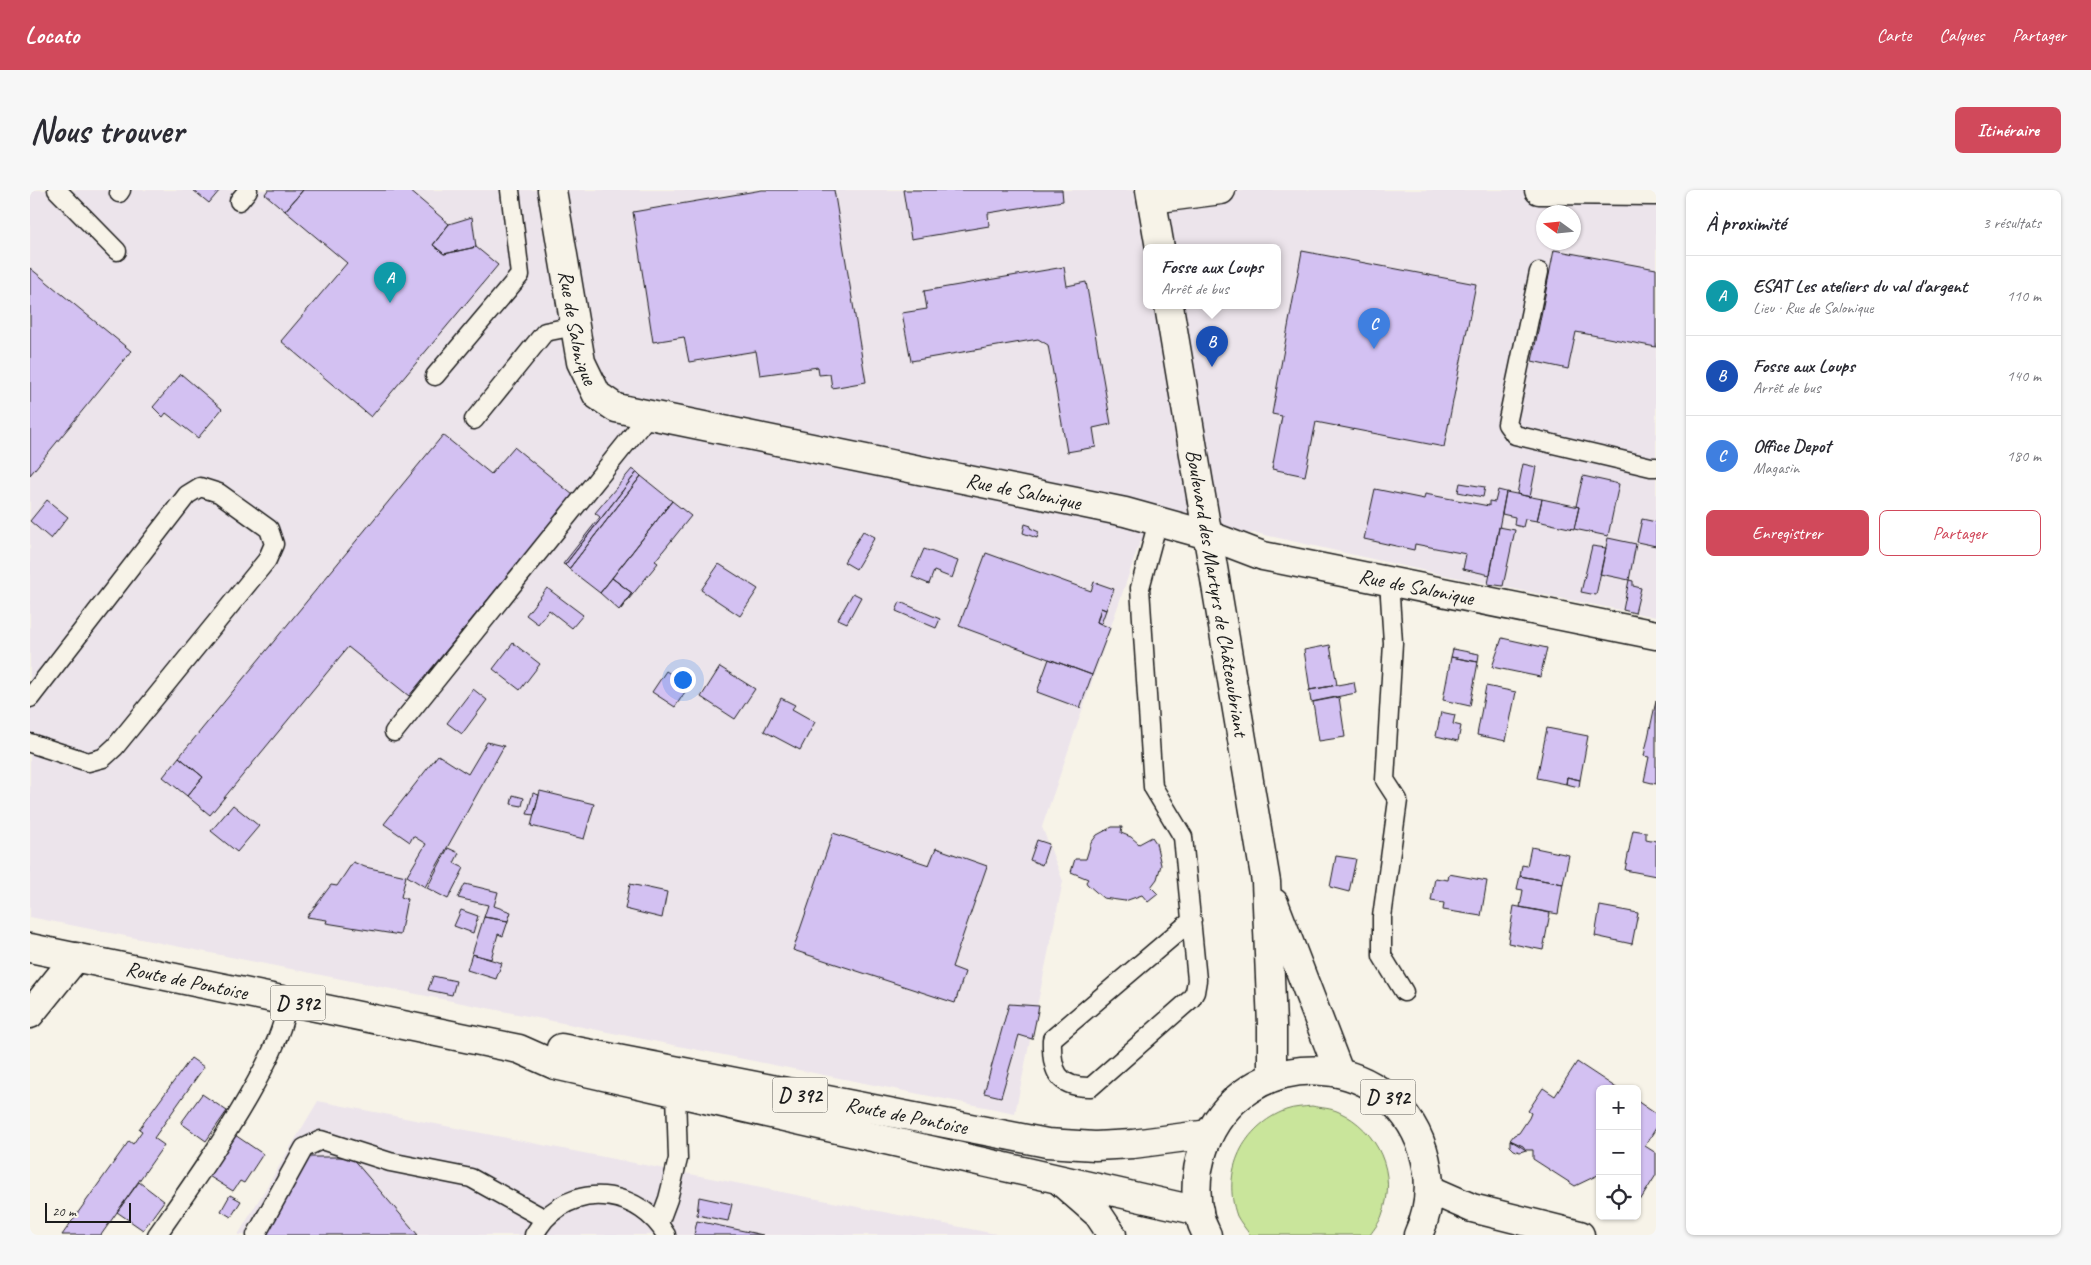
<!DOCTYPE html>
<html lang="fr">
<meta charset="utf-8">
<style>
:root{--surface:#fff;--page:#f7f7f7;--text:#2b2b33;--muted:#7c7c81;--line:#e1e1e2;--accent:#d1495b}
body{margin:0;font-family:Caveat,sans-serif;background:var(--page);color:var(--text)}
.controls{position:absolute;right:15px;bottom:15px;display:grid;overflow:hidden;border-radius:8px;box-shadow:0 1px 4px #0004}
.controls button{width:45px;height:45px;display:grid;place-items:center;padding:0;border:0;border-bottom:1px solid var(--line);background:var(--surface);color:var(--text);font:25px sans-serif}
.compass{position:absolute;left:1506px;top:15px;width:45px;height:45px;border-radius:50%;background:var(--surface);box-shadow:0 1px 4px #0004;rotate:285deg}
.scale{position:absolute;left:15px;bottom:12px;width:86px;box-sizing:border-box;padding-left:5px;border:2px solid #1c1c1c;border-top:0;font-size:14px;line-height:18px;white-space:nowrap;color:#1c1c1c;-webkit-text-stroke:4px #f7f3e8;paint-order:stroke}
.you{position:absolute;left:652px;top:489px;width:18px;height:18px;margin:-12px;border:4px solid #fff;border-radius:50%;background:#1a73e8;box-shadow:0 0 0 8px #1a73e833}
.badge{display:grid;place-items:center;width:32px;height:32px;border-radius:50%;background:var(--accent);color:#fff;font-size:16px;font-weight:700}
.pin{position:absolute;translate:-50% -41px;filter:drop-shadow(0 1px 2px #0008)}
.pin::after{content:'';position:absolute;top:26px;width:18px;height:15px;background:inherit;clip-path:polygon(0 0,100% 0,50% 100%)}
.popup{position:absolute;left:1113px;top:54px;width:138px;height:65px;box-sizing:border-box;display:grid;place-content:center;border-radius:8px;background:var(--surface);filter:drop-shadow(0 1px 4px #0005);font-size:16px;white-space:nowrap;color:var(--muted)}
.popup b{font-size:19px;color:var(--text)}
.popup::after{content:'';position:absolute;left:50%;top:100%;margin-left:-10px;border:10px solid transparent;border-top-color:var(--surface)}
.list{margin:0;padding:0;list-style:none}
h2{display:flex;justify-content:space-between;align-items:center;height:65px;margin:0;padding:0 20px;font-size:21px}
h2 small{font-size:16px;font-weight:400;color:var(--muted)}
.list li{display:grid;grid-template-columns:32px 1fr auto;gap:15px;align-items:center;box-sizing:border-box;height:80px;padding:0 20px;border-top:1px solid var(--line)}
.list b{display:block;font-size:19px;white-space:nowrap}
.list p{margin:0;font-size:16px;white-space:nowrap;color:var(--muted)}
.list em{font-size:16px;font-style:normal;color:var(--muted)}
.actions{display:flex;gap:10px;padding:15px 20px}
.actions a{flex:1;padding:11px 0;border:1px solid var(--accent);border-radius:8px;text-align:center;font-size:18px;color:var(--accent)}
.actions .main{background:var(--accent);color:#fff}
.icon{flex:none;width:28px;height:28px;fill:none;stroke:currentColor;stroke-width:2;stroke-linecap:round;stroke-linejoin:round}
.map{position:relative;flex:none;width:1626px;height:1045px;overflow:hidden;border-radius:8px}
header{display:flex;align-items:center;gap:30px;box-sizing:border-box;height:70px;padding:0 25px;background:var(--accent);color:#fff}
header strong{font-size:24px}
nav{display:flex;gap:28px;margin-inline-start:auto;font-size:18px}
.intro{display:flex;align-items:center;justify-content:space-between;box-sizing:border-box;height:120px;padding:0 30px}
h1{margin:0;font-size:35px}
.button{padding:12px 22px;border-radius:8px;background:var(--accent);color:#fff;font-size:18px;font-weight:700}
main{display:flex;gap:30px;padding:0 30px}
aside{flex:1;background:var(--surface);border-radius:8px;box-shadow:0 1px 4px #0004}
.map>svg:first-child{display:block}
</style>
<header>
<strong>Locato</strong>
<nav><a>Carte</a><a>Calques</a><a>Partager</a></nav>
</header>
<div class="intro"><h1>Nous trouver</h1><a class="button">Itinéraire</a></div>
<main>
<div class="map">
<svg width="1626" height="1045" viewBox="0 0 1626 1045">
<rect width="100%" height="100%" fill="#f7f3e8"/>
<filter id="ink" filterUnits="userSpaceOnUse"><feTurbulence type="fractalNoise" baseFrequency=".02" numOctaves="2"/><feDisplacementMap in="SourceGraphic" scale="10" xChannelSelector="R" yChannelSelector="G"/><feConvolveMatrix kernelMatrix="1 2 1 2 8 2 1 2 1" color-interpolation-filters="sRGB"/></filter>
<g filter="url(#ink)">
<!-- built -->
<path fill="#ece4eb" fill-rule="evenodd" d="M0,0h1626v427l-217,-43 -183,-41 -116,9 -98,285 21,54 -48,232 -985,-196zM1514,22h30v30h-30zM1117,58h130v58h-130z
M288,911l683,134h-763z"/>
<!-- green -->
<path fill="#c9e59b" stroke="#72805c" d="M1282,916c9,2 19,2 27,6 39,18 59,62 43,103 -2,7 -8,14 -12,20h-120c-4,-6 -10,-13 -13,-19 -16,-44 6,-90 49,-106 8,-3 18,-3 26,-4z"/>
<!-- building -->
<path fill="#d3c1f2" stroke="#1c1c1c" d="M163,0h27l-11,13z
M238,0h35l-18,21 -20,-17z
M273,0h106l40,34 -16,21 11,9 32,-7 22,18 -127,152 -90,-76 66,-78 -62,-52z
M732,0h72l32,192 -34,6 -2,-14 -11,1 -1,-8 -58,8 -4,-24 -67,11 -5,-25 -31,5 -20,-130z
M873,0h159l1,11 -75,12 1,13 -78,13z
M442,27l4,30 -32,7 -11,-9 16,-21z
M1524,60l102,19v78l-80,-15 -8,37 -36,-8z
M1272,61l174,33 -32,163 -128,-25 -11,54 -33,-7 10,-53 -10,-2z
M1034,77l3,19 19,-4 25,142 -18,4 3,19 -29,5 -19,-107 -10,-6 -127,22 -9,-48 25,-4 -3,-18z
M0,78l101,83 -101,124z
M151,184l41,35 -24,29 -32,-25 -3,4 -10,-10z
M413,245l48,39 23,-27 59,48 -164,201 -61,-49 -138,168 -23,-19 16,-19 -24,-20z
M1493,274l13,3 -6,30 -13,-3z
M602,279l5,3 -72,93 -2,-1 37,-47 -5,-4z
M607,282l4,4 -72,93 -4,-4z
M611,286l31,25 -72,92 -31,-24z
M1553,286l36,8 -11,52 -34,-7 5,-22 -3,-1z
M1430,293l25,4 -2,10 -25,-5z
M1345,299l49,10 1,-5 64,12v-5l6,1 3,-12 8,2 -16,83 -27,-6 3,-15 -51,-10 -1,6 -50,-11z
M1476,302l36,7 -5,22 -12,-2 -2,8 -9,-2 1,-8 -13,-3z
M1512,309l37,8 -5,22 -37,-8z
M17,310l21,17 -17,22 -21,-18z
M642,311l19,15 -36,45 3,2 -38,47 12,-17 -20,-15z
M1612,329l14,3v24l-19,-4z
M995,334l6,2 -1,2 9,4 -2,6 -14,-5z
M1469,337l16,3 -12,56 -15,-2z
M833,341l12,6 -19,32 -12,-7z
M1578,348l28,6 -7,36 -29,-6z
M1562,356l14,2 -10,47 -15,-3z
M894,359l34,12 -6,17 -18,-7 -5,13 -17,-7z
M956,363l105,38 3,-9 20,7 -8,21 -5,-2 -4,14 13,6 -18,47 -133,-49z
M689,374l39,25 -18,27 -39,-26z
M582,388l20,15 -13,17 -19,-17z
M1599,390l4,1v5l8,2 -6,25 -12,-3z
M517,398l36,27 -11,13 -23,-18 -11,14 -12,-9z
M823,403l8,4 -14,26 -9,-4z
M870,412l40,17 -4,9 -40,-17z
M1071,418l5,2 -5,14 -4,-2z
M1472,448l45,10 -7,29 -48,-10z
M483,453l27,21 -20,26 -27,-21z
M1300,455l7,40 -27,5 -6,-40z
M1423,459l26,5 -1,8 -27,-5z
M1421,467l27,5 -8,44 -27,-6z
M1019,469l43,16 -12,33 -43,-16z
M690,477l35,22 -20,30 -34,-22z
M636,481l23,15 -14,21 -23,-15z
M1324,492l2,11 -45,9 -2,-12z
M1456,496l30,6 -10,49 -29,-6z
M443,499l14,11 -25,34 -15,-11z
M1309,507l6,40 -26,4 -6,-39z
M751,508l14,7 -3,4 23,13 -15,28 -36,-19z
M1626,511v83l-12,-3 5,-24 -5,-1z
M1411,522l14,3 -2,9 8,2 -3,15 -22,-5z
M1517,538l41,8 -8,44 -13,-3 -1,7 -29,-6z
M457,552l17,4 -79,141 -18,-11 19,-32 -13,-8 -3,6 -26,-18 54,-69 30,19z
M149,567l24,20 -16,19 -24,-19z
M1537,587l13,3 -1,7 -13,-3z
M510,601l54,13 -10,35 -53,-13z
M503,603l6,2 -5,20 -7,-1z
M483,605l11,3 -2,8 -11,-2z
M203,615l26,21 -22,26 -26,-21z
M1082,637h10l-1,6 10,4 8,7 13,-7 4,6 5,22 -4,14 -6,8 7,7 -10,8 -6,-7 -17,6 -22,-3 -16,-14 -1,-2 2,-3 -17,-7 4,-13h11l5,-16 6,-8z
M1603,640l13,2v7l10,2v35l-31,-6z
M803,643l96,32 7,-17 51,18 -35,101 13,5 -10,31 -162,-53z
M1007,650l12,4 -7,21 -12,-5z
M1501,657l38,8 -6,29 -43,-8 2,-11 5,1z
M418,658l11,5 -5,10 10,5 -16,31 -21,-11z
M1306,666l20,3 -7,33 -19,-5z
M323,672l12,5 41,9 -5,21 6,2 -7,36 -74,-12 1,-3 -20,-3 24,-32 6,1z
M1419,684l38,7 -6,35 -38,-6 1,-7 -13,-2 4,-23 13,2z
M1490,686l43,8 -5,30 -38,-7 3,-17 -6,-1z
M435,694l33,8 -4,14 17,6 -3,9 -24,-4 4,-12 -30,-7z
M600,694l37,8 -5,26 -37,-9z
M1484,716l36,7 -7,37 -35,-7z
M1570,716l38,7 -6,31 -37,-8z
M431,720l17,6 -5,17 -19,-7z
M454,727l24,4 -5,15 -5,-2 -7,25 -19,-5z
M442,764l30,9 -6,16 -29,-9z
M403,786l23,5 -4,14 -24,-5z
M979,814l30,2 -7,33 -13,-4 -18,62 -17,-4z
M161,868l13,9 -50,71 10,7 -63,90h-39l67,-94 4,3 9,-13 -3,-2z
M1547,872l41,27h-18v87l-2,-1 -23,11 -42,-27v-9h-7l-16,-10 4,-5 5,-2 10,-15 2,-5 -3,-2 15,-23 12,8z
M172,904l25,17 -21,30 -25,-18z
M1607,911l19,13v14l-11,18 11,7v22l-15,24 -4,-2z
M205,945l28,19 -19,29 -4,-2 -7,10 -26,-16z
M1480,950l13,6 3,4 -6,2 -6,-2 -4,-4z
M277,967h44l67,78h-157z
M109,992l25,19 -21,29 -26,-18z
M200,1005l11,6 -10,16 -10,-6z
M669,1007l33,7 -4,17 -31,-6z
M667,1031l66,14h-69z"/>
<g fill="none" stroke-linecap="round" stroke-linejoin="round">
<defs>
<path id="service" d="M27,0l60,61
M89,3l2,-3
M209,11l9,-11
M1509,82l-32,152 8,11 136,32h5
M405,186l85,-101 -10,-85
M444,230l71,-88 30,-6
M1128,331l-18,67 13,199 30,50 14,143 -2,12 -4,7 -100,88c-34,1 -40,-17 -39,-48l140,-119
M1359,391l4,62 -8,137 13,20 -16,117v39l22,36
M0,508l157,-203 13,-8 19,6 50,36 5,15 -7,16 -152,187 -12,11 -15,4 -58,-19
M364,542l255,-317
M629,1033l9,-24 10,-40 -2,-66
M127,1045c32,-46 64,-91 92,-140 17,-30 33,-60 39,-94
M226,1045l48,-87 17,-8 69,22 81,16 74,41
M504,1045c3,-5 7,-11 11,-16 36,-38 96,-27 121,16"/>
<g id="minor">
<path id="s1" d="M522,0l29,172 16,33 19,13 509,104 83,23 55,21 393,79"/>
<path d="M1509,0l117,1"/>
<path d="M1122,9l69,-9"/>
<path d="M0,824l46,-57"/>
</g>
<g id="secondary">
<path d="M1120,0l10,58"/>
<path id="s2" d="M1139,116l97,576 6,143v51"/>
<path d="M1244,713l65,169"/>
</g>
<g id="primary">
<path id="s3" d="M0,758l489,101 36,16 644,146"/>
<path id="s4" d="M531,858l486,95 48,3 38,-2 76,-10"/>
<path d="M1029,990l39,34 14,21"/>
<path d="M1401,1000l41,18 108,27"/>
<path d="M1177,1045c-14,-26 -13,-61 -3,-88 38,-104 185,-101 219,3 9,29 8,57 -5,85"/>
</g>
</defs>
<!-- service casing -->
<use href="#service" stroke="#1c1c1c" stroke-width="21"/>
<!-- minor casing -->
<use href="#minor" stroke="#1c1c1c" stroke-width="31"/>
<!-- secondary casing -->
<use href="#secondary" stroke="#1c1c1c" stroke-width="31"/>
<!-- primary casing -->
<use href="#primary" stroke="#1c1c1c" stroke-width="31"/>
<!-- service -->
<use href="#service" stroke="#f7f3e8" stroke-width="18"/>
<!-- minor -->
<use href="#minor" stroke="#f7f3e8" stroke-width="28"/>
<!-- secondary -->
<use href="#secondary" stroke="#f7f3e8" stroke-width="28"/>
<!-- primary -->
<use href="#primary" stroke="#f7f3e8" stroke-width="28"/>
</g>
</g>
<g text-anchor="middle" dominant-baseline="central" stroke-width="4" stroke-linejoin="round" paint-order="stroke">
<!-- shield labels -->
<g fill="#f7f3e8" stroke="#5e5c59" stroke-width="1">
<rect x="240.5" y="795.5" width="55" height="35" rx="4"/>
<rect x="742.5" y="887.5" width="55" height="35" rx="4"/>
<rect x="1330.5" y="889.5" width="55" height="35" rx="4"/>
</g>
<g font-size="20" font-weight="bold" fill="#1c1c1c">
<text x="268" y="813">D 392</text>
<text x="770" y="905">D 392</text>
<text x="1358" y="907">D 392</text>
</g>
<!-- street labels -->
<g font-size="21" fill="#1c1c1c" stroke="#f7f3e8">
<text stroke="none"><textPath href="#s1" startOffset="140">Rue de Salonique</textPath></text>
<text stroke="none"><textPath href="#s1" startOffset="650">Rue de Salonique</textPath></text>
<text stroke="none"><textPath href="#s1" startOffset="1055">Rue de Salonique</textPath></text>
<text stroke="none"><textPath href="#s2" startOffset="291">Boulevard des Martyrs de Châteaubriant</textPath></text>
<text stroke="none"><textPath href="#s3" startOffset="160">Route de Pontoise</textPath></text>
<text stroke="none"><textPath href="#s4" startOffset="352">Route de Pontoise</textPath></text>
</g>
</g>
</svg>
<div class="controls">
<button>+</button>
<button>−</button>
<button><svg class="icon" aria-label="locate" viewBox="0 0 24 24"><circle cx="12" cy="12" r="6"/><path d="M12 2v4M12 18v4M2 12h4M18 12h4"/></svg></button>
</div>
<svg class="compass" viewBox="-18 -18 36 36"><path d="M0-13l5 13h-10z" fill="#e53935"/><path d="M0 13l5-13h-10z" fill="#7c7c81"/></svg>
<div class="scale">20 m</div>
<div class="you"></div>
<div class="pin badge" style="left:360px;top:113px;background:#0f9aa8">A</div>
<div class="pin badge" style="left:1182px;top:177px;background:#1a4fb4">B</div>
<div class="popup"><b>Fosse aux Loups</b>Arrêt de bus</div>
<div class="pin badge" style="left:1344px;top:159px;background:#3f7fe0">C</div>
</div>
<aside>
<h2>À proximité<small>3 résultats</small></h2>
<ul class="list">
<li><span class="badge" style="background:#0f9aa8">A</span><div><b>ESAT Les ateliers du val d'argent</b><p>Lieu · Rue de Salonique</p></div><em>110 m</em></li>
<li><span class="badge" style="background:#1a4fb4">B</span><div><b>Fosse aux Loups</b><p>Arrêt de bus</p></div><em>140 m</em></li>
<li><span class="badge" style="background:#3f7fe0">C</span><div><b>Office Depot</b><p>Magasin</p></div><em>180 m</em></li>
</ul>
<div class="actions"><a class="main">Enregistrer</a><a>Partager</a></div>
</aside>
</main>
